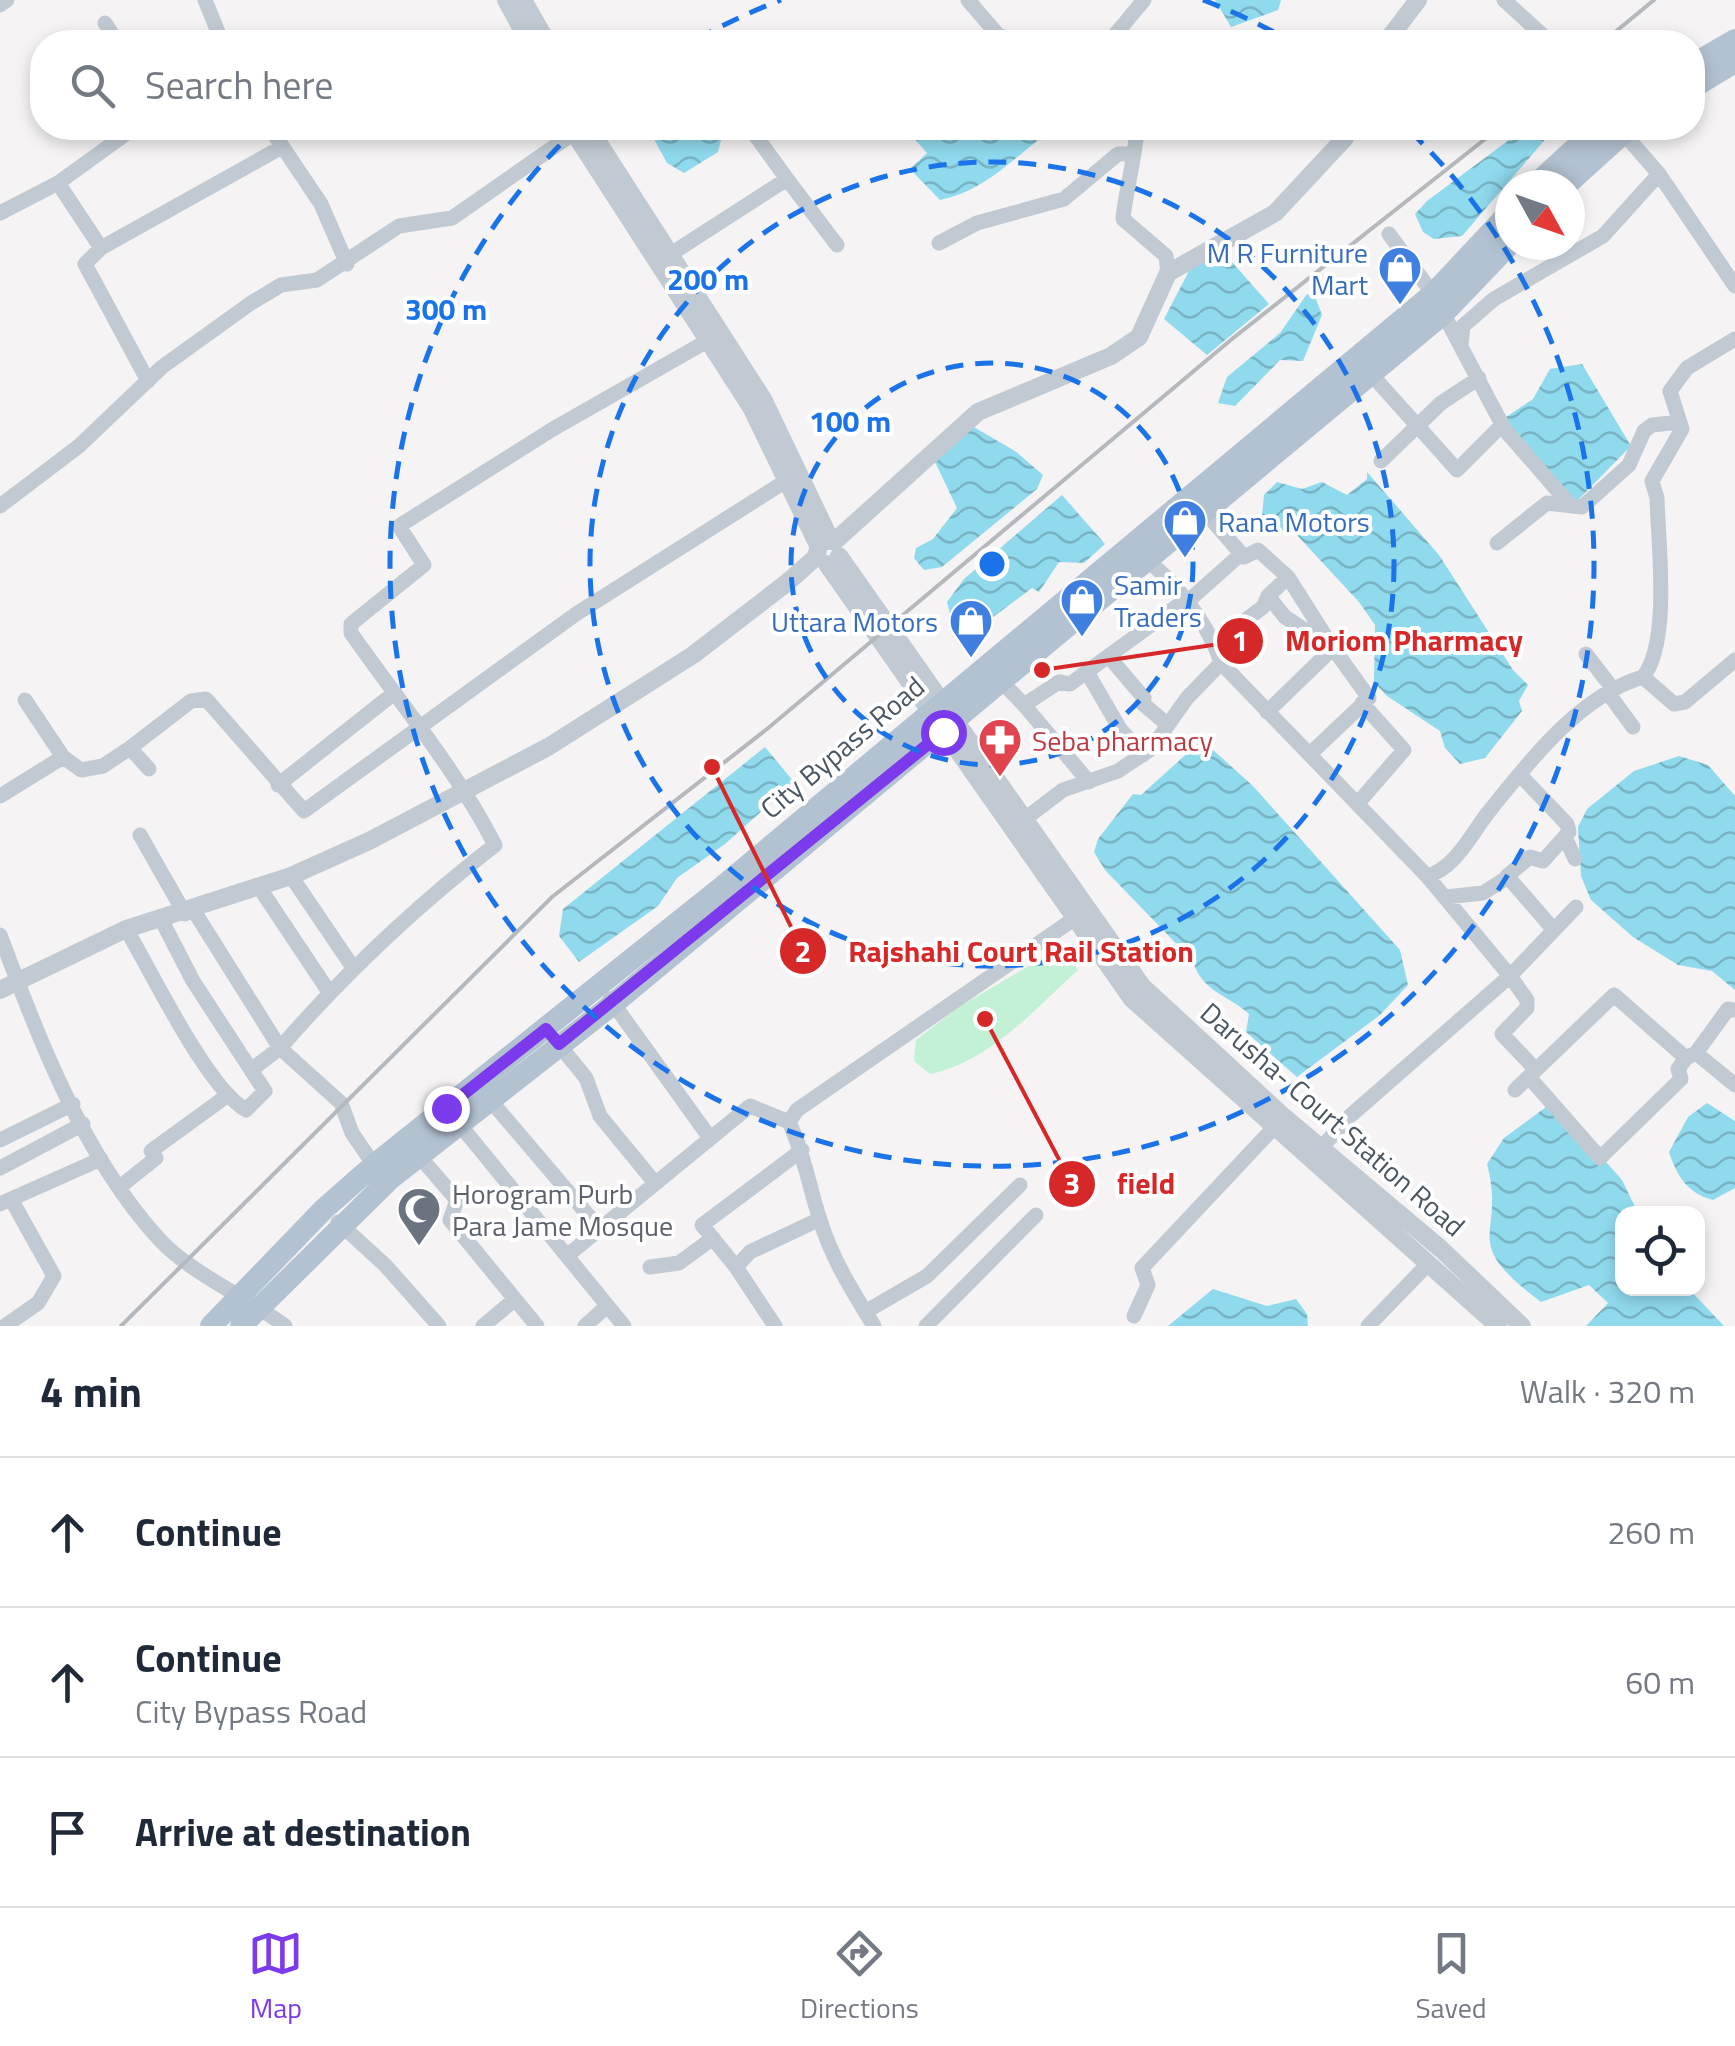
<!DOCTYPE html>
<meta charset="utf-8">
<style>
:root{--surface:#fff;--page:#f2f2f3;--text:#1f2937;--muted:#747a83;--line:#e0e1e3;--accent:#7c3aed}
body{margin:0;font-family:"Titillium Web",sans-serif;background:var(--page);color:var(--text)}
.controls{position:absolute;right:30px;bottom:30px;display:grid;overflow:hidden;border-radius:20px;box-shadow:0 5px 15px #0003}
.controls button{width:90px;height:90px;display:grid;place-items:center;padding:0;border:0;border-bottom:2px solid var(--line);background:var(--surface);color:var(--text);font:50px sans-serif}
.compass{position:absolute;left:1495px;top:170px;width:90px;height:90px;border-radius:50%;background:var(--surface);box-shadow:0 5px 15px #0003;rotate:130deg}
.stop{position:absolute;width:30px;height:30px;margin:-22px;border:8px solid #7c3aed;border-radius:50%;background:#fff}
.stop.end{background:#7c3aed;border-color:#fff;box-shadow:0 2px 10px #0008}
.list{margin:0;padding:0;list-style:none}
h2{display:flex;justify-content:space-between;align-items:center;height:130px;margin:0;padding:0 40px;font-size:42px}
h2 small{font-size:32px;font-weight:400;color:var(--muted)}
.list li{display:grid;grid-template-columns:65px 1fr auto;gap:30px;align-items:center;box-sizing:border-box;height:150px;padding:0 40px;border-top:2px solid var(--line)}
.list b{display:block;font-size:38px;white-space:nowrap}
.list p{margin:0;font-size:32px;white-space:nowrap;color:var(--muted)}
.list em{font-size:32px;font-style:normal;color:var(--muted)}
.icon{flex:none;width:55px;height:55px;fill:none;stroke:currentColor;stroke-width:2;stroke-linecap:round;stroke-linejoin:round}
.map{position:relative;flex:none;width:1735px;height:1326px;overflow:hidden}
.search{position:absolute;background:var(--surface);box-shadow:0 5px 15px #0003;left:30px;right:30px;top:30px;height:110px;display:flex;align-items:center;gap:25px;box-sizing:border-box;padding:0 35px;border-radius:40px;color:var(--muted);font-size:38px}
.sheet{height:580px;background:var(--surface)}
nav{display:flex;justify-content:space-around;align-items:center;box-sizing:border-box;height:140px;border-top:2px solid var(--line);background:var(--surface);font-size:28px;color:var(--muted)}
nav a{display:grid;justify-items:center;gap:5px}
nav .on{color:var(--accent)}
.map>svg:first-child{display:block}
</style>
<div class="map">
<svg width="1735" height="1326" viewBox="0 0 1735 1326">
<defs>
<pattern id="water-waves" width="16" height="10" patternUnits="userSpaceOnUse" patternTransform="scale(2.5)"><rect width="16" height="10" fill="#90daee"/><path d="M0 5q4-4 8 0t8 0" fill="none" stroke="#78b4c4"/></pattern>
</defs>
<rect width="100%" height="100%" fill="#f5f3f3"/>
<!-- green -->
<path fill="#c3f1d5" d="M1061,947l17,23c-43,39 -89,92 -148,104l-16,-13 2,-21 43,-33z"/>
<!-- water -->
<path fill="url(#water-waves)" d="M1215,0h66l-3,10 -47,17z
M648,128h76l-6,24 -34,21 -17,-10z
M905,128l102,3 17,-3 13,13c-30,24 -57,51 -97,59l-30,-31 17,-16z
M1525,128h30l-93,108 -28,3 -11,-7 -8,-18 12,-13z
M1217,245l52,59 -62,51 -43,-36 25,-48z
M1307,294l9,5 6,16 -19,46 -23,-1 -45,46 -17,-3 9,-26 53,-44z
M1582,364l49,82 -58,59 -70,-86 30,-20 17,-30z
M972,426l43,25 28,24 -6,14 -95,78 -18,3 -10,-12 2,-10 17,-9 24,-31 -22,-46z
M1367,472l72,83 74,115 15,15 -9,16 3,10 -37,47 -25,6 -15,-16 -5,-17 -53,-35 -13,-14 1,-57 -16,-23 -63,-68 -22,-5 -12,-14 2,-20 13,-13 25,7 20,-7 25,13 20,-16z
M1062,495l43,49 -21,19 -25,-1 -20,30 -7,-4 -66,49 -12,-8 -7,-27 17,-23z
M1202,740l51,46 147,164 8,35 -28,30 -83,62 -51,-45 3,-18c-21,-19 -48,-23 -56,-53l-88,-91 -11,-18 4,-13 35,-45 8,1z
M765,747l29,35 -69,62 -48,34 -19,28 -79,56 -20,-26 4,-27z
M1679,756l29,9 27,31v194l-23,-19 -34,-6 -45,-28 -42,-37 -10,-24 -3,-49 9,-18 47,-38z
M1553,1102l69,78 16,33 -16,1v74l67,1 35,37h-138l22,-23 -19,-18 -48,17c-85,-64 -34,-63 -54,-138l17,-26z
M1707,1103l28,18v67l-22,12c-26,-7 -36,-24 -44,-48l19,-35z
M1213,1289l54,17 29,-7 11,15 1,12h-140z"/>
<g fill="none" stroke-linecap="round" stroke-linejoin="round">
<!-- minor -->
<path stroke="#c1cad2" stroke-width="15" d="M205,0l17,42
M968,0l30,35 21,7
M1504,0l46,42
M0,5l7,-5
M105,23l12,19
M1109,42l35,-42
M270,128l51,76 26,60
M1136,128c3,11 -12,72 -13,91l43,37 2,17
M1619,128l40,46 76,112
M787,179l50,66
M0,213l58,-30
M1389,234l44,60 72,136 65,75
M939,243l38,-20 87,-24 54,-45h14
M101,248l-43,-65 76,-55
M663,259l124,-80 -37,-51
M1461,345l2,-19 31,-27 109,-63 56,-62
M1371,374l86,96 45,-45
M148,381l-63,-117 16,-16 181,-101
M1381,461l60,-58 38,-25
M0,506l79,-60 83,-79 89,-64 30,-18 36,-5 82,-54 53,-8 129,-90
M1205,512l39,45 14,-7 30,27 -20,19 17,21 48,31 36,50 -59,56
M1497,543l50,-40 35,4 47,-42 15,-34 8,-6 28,-3
M1140,555c33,23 69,69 81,108
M1186,603l55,-49
M1215,643l48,-36 5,-11
M1586,654l27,35
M1109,657l35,41 -2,5 26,22
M1087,672l33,57 23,26
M1643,677c28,-35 15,-134 14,-179l-5,-17 30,-52 -12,-38 17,-23 48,-29
M1002,682l22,23
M1608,693l25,34
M25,700l38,57 18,13 22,-4 27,-18 19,21
M1267,712l66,-64 -45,-71
M130,748l61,-47 15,-2 98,112 272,-197 213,-135
M1520,775l47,49 2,8 -26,29 -13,-4 -23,19 47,54 -44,46 17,24v8l-25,26 34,36
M1089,782l-65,-77 35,-23 11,2 114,-83
M278,785l115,-91
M0,796l63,-39
M1358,803l46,-53 -42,-47
M1026,818l37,-28 55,-19 33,-22 36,-51 34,-35 206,213c29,-7 46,-46 64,-67 40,-50 90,-114 152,-132l31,27 11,-2 50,-42
M140,835l45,79
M1565,837l10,22
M291,876l61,90
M259,887l70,105
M1446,897l37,-4 25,-16
M162,921l31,60 58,89 29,-22 -86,-137
M126,929c26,43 80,158 120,181l19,-19 -14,-21
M1554,930l22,-23
M0,935c39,104 83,221 159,304 31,34 88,58 126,87
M610,999l100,139
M555,1040l31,38 14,38 55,67
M1696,1053l39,32
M1529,1077l71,81 81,-79 -3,-10 8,-11
M1515,1090l99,-95 72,63 10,-5 32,-44 7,1
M485,1094l114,134
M456,1120l168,206
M0,1140l73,-36
M413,1149l44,51 -7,20 87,106
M1313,1157l37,-41 160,-140 -83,-100
M374,1165l-22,-32 -11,-30 -61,-55c66,-76 135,-141 215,-203 -39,-76 -95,-142 -144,-212v-9l73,-59 -25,-39 154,-97 163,-93
M0,1168l83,-44
M121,1186l35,-28 -5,-7 77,-56
M0,1204l101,-45
M338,1222l48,44 53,60
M568,1255l182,-149 39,16
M650,1267l29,-4 34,-25
M736,1267l-34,-42 100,-75
M865,1312l62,-36 93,-91
M1134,1316l14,-31 -6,-17 139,-148
M5,1326l33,-23 16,-27 -43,-77
M483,1326l31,-26
M585,1326l22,-20
M775,1326l-39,-59 14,-15 70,-33
M874,1326c-21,-34 -42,-67 -54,-106 -11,-34 -16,-66 -31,-98l8,-12 287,-198
M926,1326l110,-111
M1368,1326l60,-62"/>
<!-- tertiary -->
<path stroke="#c1cad2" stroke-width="18" d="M506,0l23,42
M523,0l24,42
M1386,42l32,-42
M571,128l180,279 66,136
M589,128l174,271 67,140
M839,556l303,430 142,131 157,132 81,77
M827,564l305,435 366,327
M0,990l126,-61 165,-53 78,-35 179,-94 145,-92 96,-74 27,-24 4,-16h15l143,-129 133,-56 28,-19 29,-64 107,-60 70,-75 3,-10"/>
<!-- primary -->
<path stroke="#b3c2d1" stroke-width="22" d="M1692,65l43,-25
M1692,88l43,-26
M1535,185l62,-57
M1566,185l63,-57
M211,1326l113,-117 50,-44 348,-278 711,-593 77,-82
M241,1326l150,-148 222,-174 830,-690 67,-70"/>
<!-- rail -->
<path stroke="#b5b8bd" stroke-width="4" d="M1603,42l51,-42
M121,1326l431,-429 215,-168 465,-390 267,-211"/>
</g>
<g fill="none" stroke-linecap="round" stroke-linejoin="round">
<!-- route -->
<path stroke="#7c3aed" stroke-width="12" d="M446,1108l100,-79 13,15 384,-312"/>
</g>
<!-- distance rings -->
<g fill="none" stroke="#1a73e8" stroke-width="5" stroke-dasharray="18 12">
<circle cx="992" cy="564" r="201"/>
<circle cx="992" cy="564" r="402"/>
<path d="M696 40A602 602 0 0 1 781 0M1203 0A602 602 0 0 1 1288 40M1410 131A602 602 0 1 1 574 131"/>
</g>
<!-- icons -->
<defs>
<symbol id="shop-pin" viewBox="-11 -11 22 30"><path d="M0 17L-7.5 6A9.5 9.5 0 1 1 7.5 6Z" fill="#3f7fe0" stroke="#fff"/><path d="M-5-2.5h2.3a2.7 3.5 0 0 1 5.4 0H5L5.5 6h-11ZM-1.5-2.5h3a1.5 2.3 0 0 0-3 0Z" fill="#fff"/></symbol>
<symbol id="pharmacy-pin" viewBox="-11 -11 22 30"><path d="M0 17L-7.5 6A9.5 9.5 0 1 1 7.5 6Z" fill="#e0444e" stroke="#fff"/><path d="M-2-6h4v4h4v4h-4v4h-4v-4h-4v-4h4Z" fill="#fff"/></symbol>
<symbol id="mosque-pin" viewBox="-11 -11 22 30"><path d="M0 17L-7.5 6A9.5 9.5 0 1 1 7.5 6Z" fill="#6b7280" stroke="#fff"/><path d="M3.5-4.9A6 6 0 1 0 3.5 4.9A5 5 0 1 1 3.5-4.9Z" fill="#fff"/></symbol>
</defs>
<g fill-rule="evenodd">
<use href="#shop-pin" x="1375" y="243" width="50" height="68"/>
<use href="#shop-pin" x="1160" y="496" width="50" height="68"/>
<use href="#shop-pin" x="1057" y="575" width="50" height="68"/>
<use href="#shop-pin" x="946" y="596" width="50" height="68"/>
<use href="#pharmacy-pin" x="975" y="715" width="50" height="68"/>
<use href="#mosque-pin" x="394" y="1184" width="50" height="68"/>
</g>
<g text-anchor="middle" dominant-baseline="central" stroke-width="8" stroke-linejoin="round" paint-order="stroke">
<!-- shop labels -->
<g font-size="28" fill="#366cbe" stroke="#fff" text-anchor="end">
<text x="1368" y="252">M R Furniture<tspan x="1368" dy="32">Mart</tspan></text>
<text x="1218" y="521" text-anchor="start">Rana Motors</text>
<text x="1114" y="584" text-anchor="start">Samir<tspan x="1114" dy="32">Traders</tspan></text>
<text x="938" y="621">Uttara Motors</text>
</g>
<!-- health labels -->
<g font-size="28" fill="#be3a42" stroke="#fff" text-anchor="start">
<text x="1032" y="740">Seba pharmacy</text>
</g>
<!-- street labels -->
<g font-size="28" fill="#4a5661" stroke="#fff">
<text transform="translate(842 747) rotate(-40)">City Bypass Road</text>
<text transform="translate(1333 1119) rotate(41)">Darusha- Court Station Road</text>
</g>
<!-- worship labels -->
<g font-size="28" fill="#5b616d" stroke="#fff" text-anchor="start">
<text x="452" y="1193">Horogram Purb<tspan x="452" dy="32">Para Jame Mosque</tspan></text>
</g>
</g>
<circle cx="992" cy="564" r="15" fill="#1a73e8" stroke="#fff" stroke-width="5"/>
<g font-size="30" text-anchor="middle" font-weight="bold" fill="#1a73e8" stroke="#fff" stroke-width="8" stroke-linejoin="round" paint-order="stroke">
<text x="708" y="290">200 m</text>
<text x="446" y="320">300 m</text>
<text x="850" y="432">100 m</text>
</g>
<!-- callouts -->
<path fill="none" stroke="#d62828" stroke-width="4" d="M1042 670L1240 641M712 767L803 951M985 1019L1072 1184"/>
<g fill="#d62828" stroke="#fff" stroke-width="4">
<circle cx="1042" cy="670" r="10"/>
<circle cx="712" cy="767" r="10"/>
<circle cx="985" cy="1019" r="10"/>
<circle cx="1240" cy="641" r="25"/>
<circle cx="803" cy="951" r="25"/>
<circle cx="1072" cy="1184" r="25"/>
</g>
<g font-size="30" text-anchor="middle" font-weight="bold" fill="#fff">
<text x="1240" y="651">1</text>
<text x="803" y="962">2</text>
<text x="1072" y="1194">3</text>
</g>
<g font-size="30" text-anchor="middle" font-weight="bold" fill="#d62828" stroke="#fff" stroke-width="8" stroke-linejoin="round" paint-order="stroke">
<text x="1404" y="651">Moriom Pharmacy</text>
<text x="1021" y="962">Rajshahi Court Rail Station</text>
<text x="1146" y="1194">field</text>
</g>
</svg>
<div class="controls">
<button><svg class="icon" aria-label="locate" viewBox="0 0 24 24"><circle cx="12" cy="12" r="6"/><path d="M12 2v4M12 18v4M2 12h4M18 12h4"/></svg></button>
</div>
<svg class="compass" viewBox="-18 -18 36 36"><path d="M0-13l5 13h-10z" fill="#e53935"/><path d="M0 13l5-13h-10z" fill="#747a83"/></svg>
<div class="stop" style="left:943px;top:732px"></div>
<div class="stop end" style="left:446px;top:1108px"></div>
<div class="search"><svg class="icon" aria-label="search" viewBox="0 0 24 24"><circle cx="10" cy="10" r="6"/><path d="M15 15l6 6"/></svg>Search here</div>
</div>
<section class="sheet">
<h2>4 min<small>Walk · 320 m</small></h2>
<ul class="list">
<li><svg class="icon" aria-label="ahead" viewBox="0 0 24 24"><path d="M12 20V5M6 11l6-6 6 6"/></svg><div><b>Continue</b></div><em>260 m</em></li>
<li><svg class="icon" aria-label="ahead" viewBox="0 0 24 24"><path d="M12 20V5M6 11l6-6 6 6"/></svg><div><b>Continue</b><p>City Bypass Road</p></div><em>60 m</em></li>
<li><svg class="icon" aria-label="arrive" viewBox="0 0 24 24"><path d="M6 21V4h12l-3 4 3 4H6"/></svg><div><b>Arrive at destination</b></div></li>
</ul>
</section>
<nav>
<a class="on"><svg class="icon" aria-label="map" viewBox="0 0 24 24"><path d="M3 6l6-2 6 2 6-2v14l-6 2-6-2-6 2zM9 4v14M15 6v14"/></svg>Map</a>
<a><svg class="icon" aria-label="directions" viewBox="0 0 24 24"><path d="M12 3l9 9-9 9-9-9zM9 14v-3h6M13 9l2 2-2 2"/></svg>Directions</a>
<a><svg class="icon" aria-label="saved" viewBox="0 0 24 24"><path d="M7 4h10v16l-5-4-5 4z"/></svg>Saved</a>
</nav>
